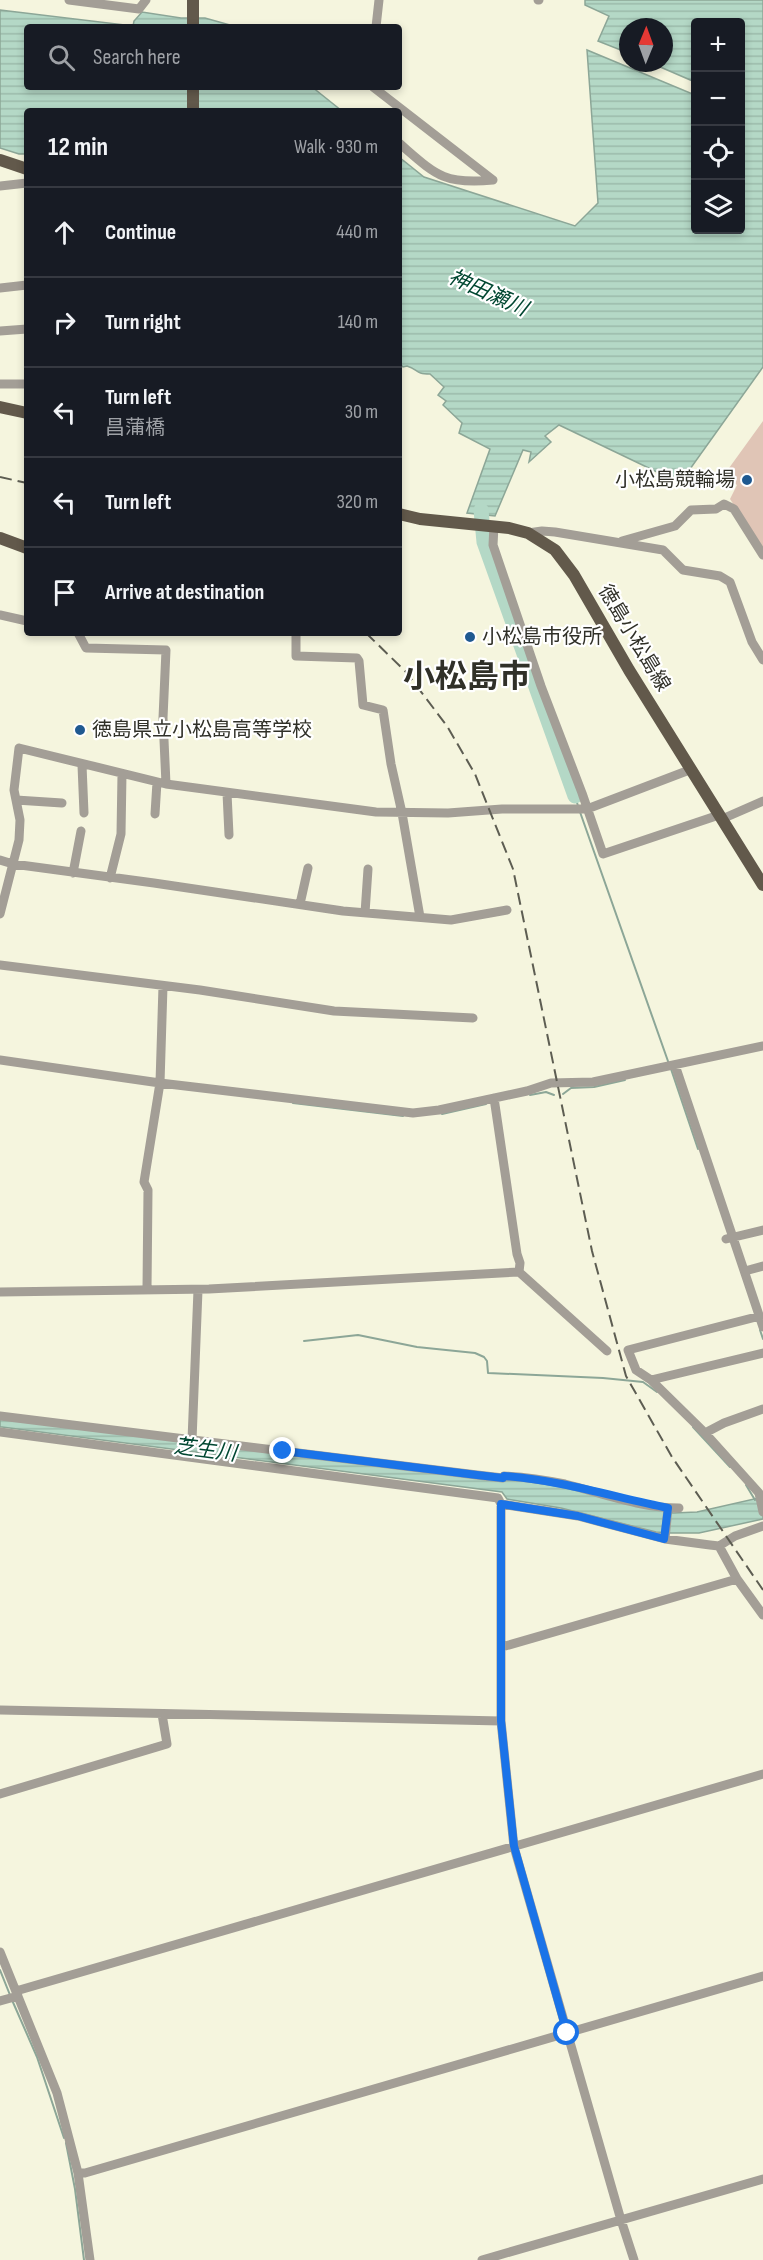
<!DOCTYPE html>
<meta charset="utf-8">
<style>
:root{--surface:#171b24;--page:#20242c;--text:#f1f3f6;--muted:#9ea1a6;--line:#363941}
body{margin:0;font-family:"Sofia Sans Condensed","Noto Sans JP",sans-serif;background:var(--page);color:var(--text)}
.controls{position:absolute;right:18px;top:18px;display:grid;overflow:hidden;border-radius:6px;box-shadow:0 3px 9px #0003}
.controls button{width:54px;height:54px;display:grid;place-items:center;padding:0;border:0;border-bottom:2px solid var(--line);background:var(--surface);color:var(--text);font:30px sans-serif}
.compass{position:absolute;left:619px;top:18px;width:54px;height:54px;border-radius:50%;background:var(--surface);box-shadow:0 3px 9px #0003;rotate:1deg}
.stop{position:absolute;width:18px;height:18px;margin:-14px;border:4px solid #1a73e8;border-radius:50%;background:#fff}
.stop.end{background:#1a73e8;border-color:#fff;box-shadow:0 2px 6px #0008}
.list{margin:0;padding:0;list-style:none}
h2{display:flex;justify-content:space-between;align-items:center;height:78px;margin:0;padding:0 24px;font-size:26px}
h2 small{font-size:20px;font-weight:400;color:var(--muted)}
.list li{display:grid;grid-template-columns:39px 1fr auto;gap:18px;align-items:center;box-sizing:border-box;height:90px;padding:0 24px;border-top:2px solid var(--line)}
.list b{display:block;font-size:22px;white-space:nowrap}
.list p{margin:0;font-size:20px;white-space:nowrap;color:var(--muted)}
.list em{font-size:20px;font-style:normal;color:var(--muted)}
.icon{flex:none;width:33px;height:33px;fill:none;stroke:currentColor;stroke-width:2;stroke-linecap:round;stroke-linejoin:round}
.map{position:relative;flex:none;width:763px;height:2260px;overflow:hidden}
.search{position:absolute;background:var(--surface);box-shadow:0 3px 9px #0003;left:24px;top:24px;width:378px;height:66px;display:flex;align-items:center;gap:15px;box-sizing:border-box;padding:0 21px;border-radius:6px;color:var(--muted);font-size:22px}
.panel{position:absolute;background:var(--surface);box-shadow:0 3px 9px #0003;left:24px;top:108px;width:378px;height:528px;border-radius:6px}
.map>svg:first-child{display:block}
</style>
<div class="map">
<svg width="763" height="2260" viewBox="0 0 763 2260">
<defs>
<pattern id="water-rules" width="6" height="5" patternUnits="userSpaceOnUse" patternTransform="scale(1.5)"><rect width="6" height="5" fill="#b4d8c6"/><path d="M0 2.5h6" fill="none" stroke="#9bbaaa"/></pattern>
</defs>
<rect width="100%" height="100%" fill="#f5f5de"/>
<!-- garden -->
<path fill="#e0c5b6" d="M763,421v128l-33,-50 7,-14 -13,-10z"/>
<!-- water -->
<path fill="url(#water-rules)" stroke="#8ca697" stroke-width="1.5" d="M585,0h178v367l-83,116 -121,-58 -14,11 6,6 -22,20 2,-10 -8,-2 -28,66 -28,-3 23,-64 -31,-16 3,-10 -19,-18 3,-4 -8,-6 6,-8 -14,-13c-16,0 -10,-4 -23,-8l-4,1 -4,-4v-206l25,20 151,49 23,-23 -11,-153 108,45 1,135h44v-208h-44l-1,60 -44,-19h13v-36h-36v26l-30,-12 11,-25 -24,-11z
M0,10l133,16 1,-5 8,-9 39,6h24l32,9h-210v60h285l30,24h-315v43h-8l-19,-6z
M0,1418l506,60 58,9 109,26 24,-1 66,-15v22l-64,14h-28l-15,-1 -95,-24 -54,-9 -5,-7 -500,-65h-2z"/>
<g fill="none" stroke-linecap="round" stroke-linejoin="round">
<!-- stream -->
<path stroke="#8ca697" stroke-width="2" d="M575,796l3,10
M580,812l89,252
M671,1069l27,80
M563,1094l8,-6 23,-1 31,-7
M530,1095l16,-3 8,3
M293,1103l110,13
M442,1114l44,-10
M760,1330l3,9
M304,1341l54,-6 59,12 58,6 9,4 3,4 1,12 115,5 40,4 14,10
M693,1427l37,40
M746,1485l9,15
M0,1970l10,25
M12,2000l25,57 27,81
M66,2143l9,46 9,71"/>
<!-- river -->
<path stroke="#b4d8c6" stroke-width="15" d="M481,510l3,32 91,254"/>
<!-- minor -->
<path stroke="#a39e96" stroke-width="9" d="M69,0l70,9 7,-9
M538,0h1
M376,27l3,-27
M373,87l120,93
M399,143c36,31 44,42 94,37
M0,186l27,-3
M0,288l27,-3
M0,331l27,-2
M0,384h27
M494,526l-1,19 48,141 41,107 21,61 116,-39
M528,533l14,-2 13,1 108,18 20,20 37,6 10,6 22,60 11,18
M622,541l53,-15 16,-16 25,-1 8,-5 10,5 29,46
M0,615l27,6
M78,633l8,15 80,2 -3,68 3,66
M296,633v23l61,2 2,3 4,44 20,5 8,54 11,49 18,104
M82,765l2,48
M227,793l2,42
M16,800l46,3
M155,814l2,-32
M722,819l41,-18
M0,860l13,4 141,19 189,28 108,9 56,-10
M73,873l8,-42
M110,878l11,-44 1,-60
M300,904l8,-36
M365,913l3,-44
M0,914l19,-74 1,-20 -6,-30 5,-42 147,36 210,28 72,1 54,-4h85l105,-40
M0,965l200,25 134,21 139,7
M0,1060l160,23 253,30 26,-3 88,-19 24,-8 42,-1 170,-36
M675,1065l88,262
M494,1098l23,156 3,9 -1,9
M726,1239l37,-9
M745,1271l18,-5
M147,1289l1,-99 -4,-8 16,-99 3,-97
M0,1292l209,-3 310,-17 88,79
M760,1316l-132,34 8,20 15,10 54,53 54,60 4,19
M651,1380l112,-27
M0,1416l477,59 26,3 1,-2c20,1 41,4 61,8 37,9 75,24 114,24
M0,1432l498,66 3,6 77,12 87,23 45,6 9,1 16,-10 28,-10
M705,1433l19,-10 39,-14
M192,1440l6,-150
M501,1504v217l13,126 107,373 13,40
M665,1539l3,-31
M719,1546l18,33 26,36
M502,1647l235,-68
M0,1710l501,11
M0,1794l167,-50 -5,-30
M0,1952l57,141 21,80 12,87
M16,1991l747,-217
M0,2001l18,-5
M78,2173h7l678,-197
M482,2260l281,-81"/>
<!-- major -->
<path stroke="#62594b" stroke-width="12" d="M193,27v-27
M193,111v-24
M0,160l27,9
M0,407l27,6
M399,514l21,5 89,9 19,5 27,17 19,25 55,95 134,215
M0,538l27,10"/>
<!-- rail -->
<path stroke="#5d5d52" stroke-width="2" stroke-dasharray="12 6" stroke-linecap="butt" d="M0,477l27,6
M366,633l40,39 41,54 28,48 38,95 79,382 34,125 46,81 91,133"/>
</g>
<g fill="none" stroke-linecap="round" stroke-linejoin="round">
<!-- route -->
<path stroke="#1a73e8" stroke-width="8" d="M283,1451l194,24 26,3 1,-2c56,4 110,21 164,32l-4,31 -86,-23 -77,-12v217l13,125 53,187"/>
</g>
<!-- markers -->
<g fill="#1f5990" stroke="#fff" stroke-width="2">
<circle cx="747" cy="480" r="6"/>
<circle cx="470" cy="637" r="6"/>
<circle cx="80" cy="730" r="6"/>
</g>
<g text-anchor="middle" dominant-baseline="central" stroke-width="4.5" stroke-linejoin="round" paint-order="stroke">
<!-- poi labels -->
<g font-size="20" fill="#303028" stroke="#fff" text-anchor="start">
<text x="735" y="480" text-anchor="end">小松島競輪場</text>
<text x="482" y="637">小松島市役所</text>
<text x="92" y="730">徳島県立小松島高等学校</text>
</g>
<!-- street labels -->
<g font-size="20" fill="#303028" stroke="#fff">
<text transform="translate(634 638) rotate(59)">徳島小松島線</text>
</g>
<!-- water labels -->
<g font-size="21" font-style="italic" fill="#004731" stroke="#fff">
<text transform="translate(488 293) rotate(24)">神田瀬川</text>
<text transform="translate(205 1450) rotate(7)">芝生川</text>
</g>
<!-- town labels -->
<g font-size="32" font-weight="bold" fill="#303028" stroke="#fff">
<text x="467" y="677">小松島市</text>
</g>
</g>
</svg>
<div class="controls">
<button>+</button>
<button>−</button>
<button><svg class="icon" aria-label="locate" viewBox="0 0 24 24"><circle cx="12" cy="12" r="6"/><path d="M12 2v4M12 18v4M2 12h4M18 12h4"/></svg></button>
<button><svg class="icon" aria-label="layers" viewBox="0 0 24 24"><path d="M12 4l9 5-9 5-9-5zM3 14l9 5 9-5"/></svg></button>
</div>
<svg class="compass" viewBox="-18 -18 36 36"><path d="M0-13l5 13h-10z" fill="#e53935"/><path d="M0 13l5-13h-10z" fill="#9ea1a6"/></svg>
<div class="stop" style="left:567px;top:2033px"></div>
<div class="stop end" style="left:283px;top:1451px"></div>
<div class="search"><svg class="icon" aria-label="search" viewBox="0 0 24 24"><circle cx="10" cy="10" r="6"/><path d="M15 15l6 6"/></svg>Search here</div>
<section class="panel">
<h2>12 min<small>Walk · 930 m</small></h2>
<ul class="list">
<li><svg class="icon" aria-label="ahead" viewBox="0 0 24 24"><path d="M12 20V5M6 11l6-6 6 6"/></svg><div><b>Continue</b></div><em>440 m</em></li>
<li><svg class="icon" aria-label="right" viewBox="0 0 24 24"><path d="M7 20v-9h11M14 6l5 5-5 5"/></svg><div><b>Turn right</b></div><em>140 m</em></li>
<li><svg class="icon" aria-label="left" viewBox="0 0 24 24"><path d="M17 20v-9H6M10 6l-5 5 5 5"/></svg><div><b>Turn left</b><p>昌蒲橋</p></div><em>30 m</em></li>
<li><svg class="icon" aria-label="left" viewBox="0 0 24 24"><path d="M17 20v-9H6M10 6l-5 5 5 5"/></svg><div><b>Turn left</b></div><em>320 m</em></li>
<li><svg class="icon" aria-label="arrive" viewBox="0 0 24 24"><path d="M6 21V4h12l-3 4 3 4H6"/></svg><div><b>Arrive at destination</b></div></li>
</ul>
</section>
</div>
